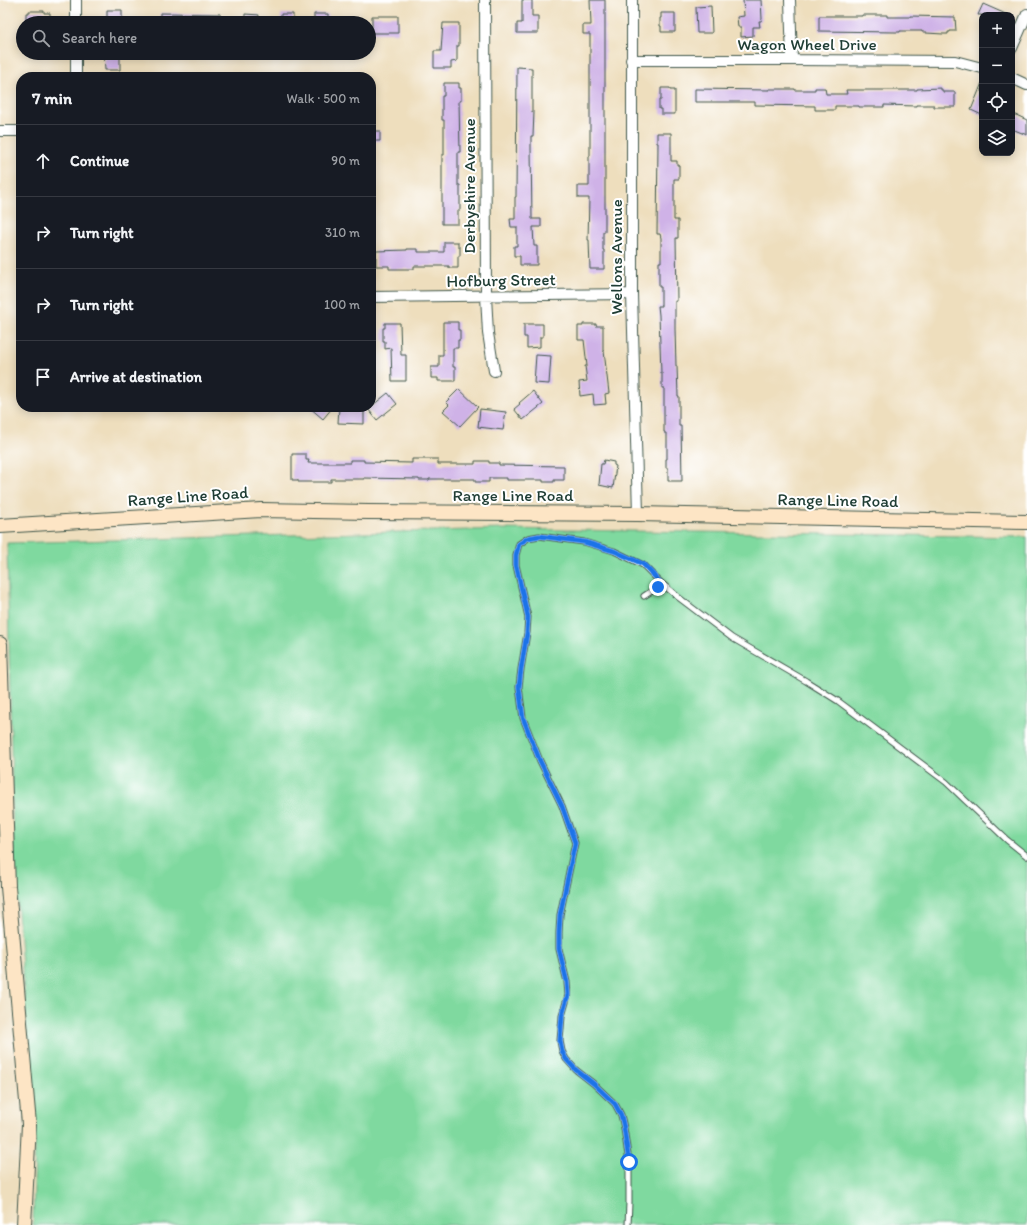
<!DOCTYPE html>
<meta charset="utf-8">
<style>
:root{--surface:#171b24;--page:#242831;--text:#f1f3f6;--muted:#9ea1a6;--line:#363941}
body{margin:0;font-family:Itim,sans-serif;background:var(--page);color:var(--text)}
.controls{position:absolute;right:12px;top:12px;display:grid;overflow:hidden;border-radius:8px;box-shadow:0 2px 10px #0003}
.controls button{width:36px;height:36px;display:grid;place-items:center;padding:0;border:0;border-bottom:1px solid var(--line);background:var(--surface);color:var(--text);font:20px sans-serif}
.stop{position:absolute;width:12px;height:12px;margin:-9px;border:3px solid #1a73e8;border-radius:50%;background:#fff}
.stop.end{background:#1a73e8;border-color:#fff;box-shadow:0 1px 4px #0008}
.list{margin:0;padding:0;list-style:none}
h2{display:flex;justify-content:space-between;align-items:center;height:52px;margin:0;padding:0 16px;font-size:17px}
h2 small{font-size:13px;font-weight:400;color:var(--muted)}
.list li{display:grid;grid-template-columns:26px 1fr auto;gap:12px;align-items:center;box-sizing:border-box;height:72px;padding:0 16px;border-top:1px solid var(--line)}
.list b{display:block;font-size:15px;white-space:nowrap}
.list em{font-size:13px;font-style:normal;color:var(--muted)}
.icon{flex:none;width:22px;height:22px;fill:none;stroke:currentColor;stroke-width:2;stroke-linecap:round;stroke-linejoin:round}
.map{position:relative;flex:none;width:1027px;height:1225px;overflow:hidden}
.search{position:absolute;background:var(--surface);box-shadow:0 2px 10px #0003;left:16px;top:16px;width:360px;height:44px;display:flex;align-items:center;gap:10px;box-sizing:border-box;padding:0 14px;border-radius:22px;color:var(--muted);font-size:15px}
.panel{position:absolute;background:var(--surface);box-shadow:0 2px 10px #0003;left:16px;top:72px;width:360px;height:340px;border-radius:16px}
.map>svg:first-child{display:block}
</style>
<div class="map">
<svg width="1027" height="1225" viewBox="0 0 1027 1225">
<rect width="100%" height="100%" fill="#fff"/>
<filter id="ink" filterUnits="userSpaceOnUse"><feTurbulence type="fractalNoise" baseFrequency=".025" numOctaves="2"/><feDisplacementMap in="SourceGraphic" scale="8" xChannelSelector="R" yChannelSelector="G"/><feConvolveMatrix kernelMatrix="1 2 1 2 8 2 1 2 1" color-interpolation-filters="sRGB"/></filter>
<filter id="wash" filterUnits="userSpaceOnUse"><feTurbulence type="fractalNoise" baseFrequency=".012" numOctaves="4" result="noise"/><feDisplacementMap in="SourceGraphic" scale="16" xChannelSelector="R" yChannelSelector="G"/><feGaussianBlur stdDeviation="0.9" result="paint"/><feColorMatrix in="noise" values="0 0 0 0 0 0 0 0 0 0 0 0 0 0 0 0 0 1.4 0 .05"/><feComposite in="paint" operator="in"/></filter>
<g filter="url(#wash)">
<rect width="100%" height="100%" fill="#eedebd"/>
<!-- green -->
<path fill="#7fd99f" stroke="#4f8b6a" d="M504,529l523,8v688h-994l2,-83 -22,-297 -6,-302z"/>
<g id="blocks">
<!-- building -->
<path fill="#cfb2e7" d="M522,0h10v16h6v17h-21v-10h5z
M590,0h15v232h-2v18h1v19h-14l-1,-29h-1l1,-42h-11v-12h11v-30h1v-122h-7v-9h8z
M743,0h18l1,19 -1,2h-2l1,6h-7v9l-12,1v-10h-3l-1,-10 7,-1z
M983,4l25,11h-30z
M711,6l1,27h-15l-1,-26z
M107,10h15v13h-15z
M29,11h15v2h6v10h-24v-10h3z
M160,13l60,1v9h-60z
M661,13h14v19h-14v-6h-1v-8h1z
M245,14l14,1 -1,8h-13z
M281,14h12v9h-12z
M314,14h14v9h-14z
M862,15h25v2h23v-1l45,1 1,14h-6v1h-2v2h-5l-17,-1v-1h-4v-1h-22v1h-5l-76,-1v-15h43z
M372,16h26v17h-26z
M443,23h16v23h-2v15l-6,1v6h-17v-17h7z
M104,53h16v17h-15z
M517,67l15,1v44h2l-1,24h-2v13l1,70h9v8h-8l1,19h3v19h-17v-9h-6v-10h3v-19h-6l-1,-8h5v-22h1z
M444,83h15v5h2v13h-2l1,51h-2v33h2v25h-2v14h-16v-69h2v-35h-2v-24h2z
M982,83v32l-11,-5z
M661,88h9v2h5v24h-14v-5h-2v-9h2z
M815,88h10l1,6h21l-1,-4h71v-1l24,-1v2h2v2h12v15h-21v-2h-18v1l-32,-1v2h-25v-1h-24v4h-20v-4l-60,-1v-3h-60v-13l74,1v-1h26v1h20z
M1012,113l15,7v15l-15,-6z
M371,131h9v10h-9z
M657,133h14v28h6v4h2v14h-5v41h4v18h-2l1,63h-2v28l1,37h1l1,30h1v30h2l1,55h-14v-13h-2v-9h1v-25h-2v-2h-1v-44h-2v-15h-1l-2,-58 -1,-9h3v-19h-2v-25h2v-24l-1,-4h-3l1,-91h-1z
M444,242h14v5h2v9h-2v12h-9v-2h-35v3h-25v-3h-13v-15l31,-1v-1h11v3h26z
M443,322h15v8h2v10h-2v8h-5v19h2v14h-17v-3h-7v-11h8v-12h4z
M385,323h15l1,32h5v26h-14l-1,-33 -6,1v-8h-2v-13h2z
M524,324h19v13h-3v10l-13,1v-11h-3z
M583,324h13v2h7v25h1l5,42 -4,1 1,10 -12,1 -1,-11 -13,2 -1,-14 8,-1 -2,-15h2l-3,-26h-6v-14h5z
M536,355l15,1 -2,28 -15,-1z
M459,389l19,18 -18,19 -17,-15 6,-6 -3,-3z
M533,391l10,13 -20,16 -9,-11 6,-5 -1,-1z
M388,393l9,11 -20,16 -9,-11z
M309,407h24l-10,12z
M339,407l25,1v16l-26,-1z
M480,409l26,3 -3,18 -25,-3z
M292,454h14v6h3l-1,3h42v-3h14v2l48,1v-4h26v5h37v-3h14v2h10v2l65,1v14h-10v2h-11v-2h-36v-2h-18v4h-14v-3h-46v1h-10v-1l-55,-1v1h-33v3h-33v-2h-6z
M604,460l10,2v3l2,1 -3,22 -14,-3 2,-21h2z"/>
</g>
</g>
<g filter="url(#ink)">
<use href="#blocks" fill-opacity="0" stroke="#3e5549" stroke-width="1"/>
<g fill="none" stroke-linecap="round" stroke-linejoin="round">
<defs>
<path id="lane" d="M644,596l14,-9 2,-5 18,15 54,41 74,43 32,20 108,81 61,58 20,16
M628,1225l1,-22v-41l-5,-34 -3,-13 -6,-11 -21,-20 -18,-14 -10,-11 -4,-8 -2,-10 2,-25 6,-21 -1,-13 -8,-33v-16l1,-18 15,-72 -13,-37 -22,-45 -17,-43 -4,-31 2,-18 6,-36 1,-16 -12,-52v-10l3,-11 9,-6 11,-2 45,6 30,9 29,14 17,17"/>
<path id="street" d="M485,0l1,296 2,37 6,38
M632,0v294l6,220
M790,0l2,60
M76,23v-23
M1012,48l15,-34
M631,60h161l163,1 27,7
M76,77v-24
M1012,78l15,7
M0,131h21
M371,297l261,-3"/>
<path id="secondary" d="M0,526l261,-16 107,2 270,2 389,8
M0,644l8,243 21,237 -5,101"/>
</defs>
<!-- lane casing -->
<use href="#lane" stroke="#3e5549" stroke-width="7"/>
<!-- street casing -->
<use href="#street" stroke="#3e5549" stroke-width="12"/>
<!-- secondary casing -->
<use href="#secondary" stroke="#3e5549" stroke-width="16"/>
<!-- lane -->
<use href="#lane" stroke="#fff" stroke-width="5"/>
<!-- street -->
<use href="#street" stroke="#fff" stroke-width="10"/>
<!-- secondary -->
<use href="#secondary" stroke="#fde5c5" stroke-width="14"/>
</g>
</g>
<g fill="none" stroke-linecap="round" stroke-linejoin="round" filter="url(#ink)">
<!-- route -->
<path stroke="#1a73e8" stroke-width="5" d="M629,1162l-5,-34 -3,-13 -6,-11 -21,-20 -18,-14 -10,-11 -4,-8 -2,-10 2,-25 6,-21 -1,-13 -8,-33v-16l1,-18 15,-72 -13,-37 -22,-45 -17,-43 -4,-31 2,-18 6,-36 1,-16 -12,-52v-10l3,-11 9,-6 11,-2 45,6 30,9 29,13 17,18 -2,5"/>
</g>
<g text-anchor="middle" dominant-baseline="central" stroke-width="4" stroke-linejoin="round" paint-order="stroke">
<!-- street labels -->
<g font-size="17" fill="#1f3d34" stroke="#fff">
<text x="807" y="44">Wagon Wheel Drive</text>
<text transform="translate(469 186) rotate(-90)">Derbyshire Avenue</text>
<text transform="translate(616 257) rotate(-90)">Wellons Avenue</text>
<text transform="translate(501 280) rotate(-1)">Hofburg Street</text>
<text x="513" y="495">Range Line Road</text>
<text transform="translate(188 496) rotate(-4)">Range Line Road</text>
<text transform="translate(838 500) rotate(1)">Range Line Road</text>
</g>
</g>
</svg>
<div class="controls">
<button>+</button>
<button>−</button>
<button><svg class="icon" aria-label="locate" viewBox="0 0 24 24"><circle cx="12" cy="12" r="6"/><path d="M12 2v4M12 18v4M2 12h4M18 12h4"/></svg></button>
<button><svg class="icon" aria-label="layers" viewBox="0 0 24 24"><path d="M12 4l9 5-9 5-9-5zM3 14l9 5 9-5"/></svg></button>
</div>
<div class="stop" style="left:629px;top:1162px"></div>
<div class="stop end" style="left:658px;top:587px"></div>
<div class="search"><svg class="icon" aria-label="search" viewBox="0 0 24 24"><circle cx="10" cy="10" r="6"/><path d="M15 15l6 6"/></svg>Search here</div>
<section class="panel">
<h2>7 min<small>Walk · 500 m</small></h2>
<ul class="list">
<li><svg class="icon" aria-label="ahead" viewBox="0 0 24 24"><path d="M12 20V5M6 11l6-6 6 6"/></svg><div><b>Continue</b></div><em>90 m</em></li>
<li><svg class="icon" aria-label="right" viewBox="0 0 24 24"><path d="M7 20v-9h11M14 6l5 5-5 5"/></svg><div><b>Turn right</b></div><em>310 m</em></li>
<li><svg class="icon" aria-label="right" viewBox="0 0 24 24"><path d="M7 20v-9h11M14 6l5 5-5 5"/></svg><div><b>Turn right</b></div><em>100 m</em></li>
<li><svg class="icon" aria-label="arrive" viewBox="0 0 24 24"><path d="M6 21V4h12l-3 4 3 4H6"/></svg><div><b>Arrive at destination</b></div></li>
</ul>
</section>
</div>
